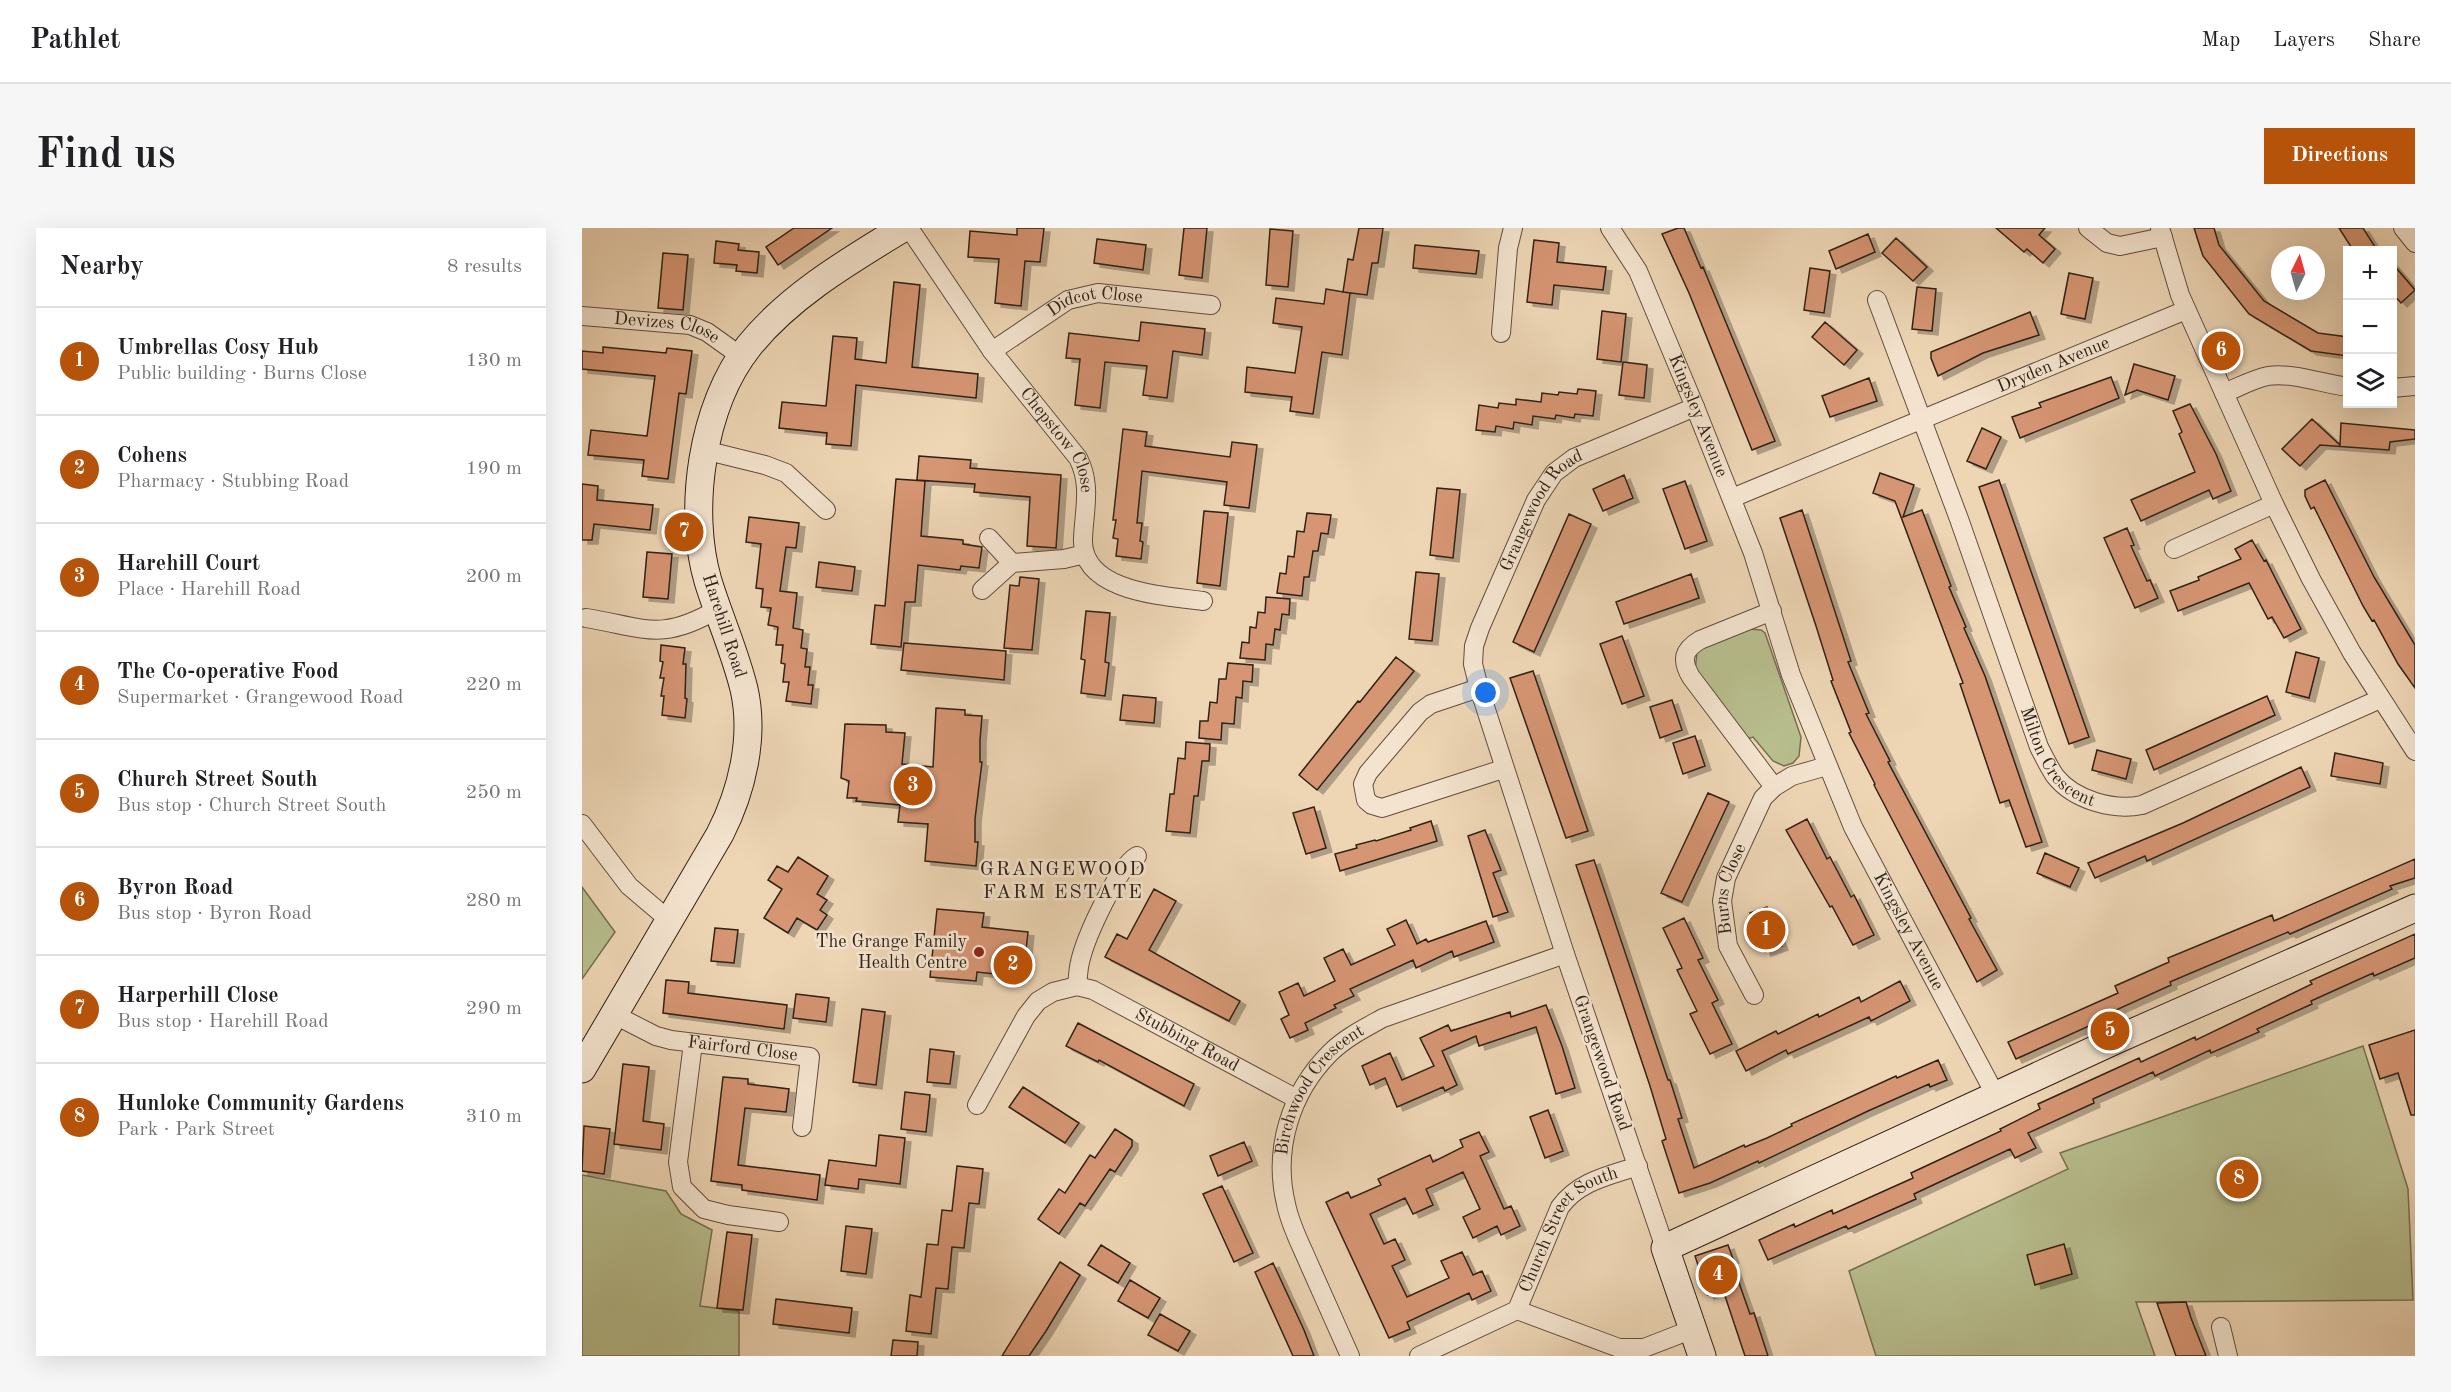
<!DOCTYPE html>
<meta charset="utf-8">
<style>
:root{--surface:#fff;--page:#f6f6f6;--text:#202124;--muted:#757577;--line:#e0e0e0;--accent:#b45309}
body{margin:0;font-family:"Old Standard TT",serif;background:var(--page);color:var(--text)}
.controls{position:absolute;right:18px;top:18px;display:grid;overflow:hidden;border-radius:0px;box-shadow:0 6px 24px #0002}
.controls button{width:54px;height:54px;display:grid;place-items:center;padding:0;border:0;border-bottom:2px solid var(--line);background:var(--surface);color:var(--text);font:30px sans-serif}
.compass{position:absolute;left:1689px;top:18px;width:54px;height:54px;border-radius:50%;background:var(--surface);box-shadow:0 6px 24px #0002;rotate:5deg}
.you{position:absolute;left:904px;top:465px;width:21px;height:21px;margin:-15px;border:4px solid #fff;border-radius:50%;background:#1a73e8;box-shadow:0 0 0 9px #1a73e833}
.badge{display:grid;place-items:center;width:39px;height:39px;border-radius:50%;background:var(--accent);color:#fff;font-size:20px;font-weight:700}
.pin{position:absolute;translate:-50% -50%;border:3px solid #fff;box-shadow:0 2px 6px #0006}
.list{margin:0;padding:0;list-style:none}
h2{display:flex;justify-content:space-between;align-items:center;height:78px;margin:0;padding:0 24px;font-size:26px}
h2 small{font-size:20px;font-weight:400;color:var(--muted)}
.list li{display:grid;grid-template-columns:39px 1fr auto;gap:18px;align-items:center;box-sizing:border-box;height:108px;padding:0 24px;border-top:2px solid var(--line)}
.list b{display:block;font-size:22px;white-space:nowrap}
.list p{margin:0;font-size:20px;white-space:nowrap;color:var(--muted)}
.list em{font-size:20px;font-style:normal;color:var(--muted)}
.icon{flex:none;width:33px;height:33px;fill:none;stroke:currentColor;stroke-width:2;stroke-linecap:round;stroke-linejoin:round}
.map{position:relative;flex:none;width:1833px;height:1128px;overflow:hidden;border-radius:0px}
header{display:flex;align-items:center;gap:36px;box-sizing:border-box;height:84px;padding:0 30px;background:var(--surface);border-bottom:2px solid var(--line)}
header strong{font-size:28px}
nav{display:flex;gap:33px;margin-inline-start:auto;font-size:21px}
.intro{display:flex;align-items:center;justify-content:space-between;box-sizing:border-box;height:144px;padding:0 36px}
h1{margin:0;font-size:42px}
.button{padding:15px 27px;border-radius:0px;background:var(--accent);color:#fff;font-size:21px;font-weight:700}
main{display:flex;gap:36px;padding:0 36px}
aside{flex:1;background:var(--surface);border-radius:0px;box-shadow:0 6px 24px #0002}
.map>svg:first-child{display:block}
</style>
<header>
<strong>Pathlet</strong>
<nav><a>Map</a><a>Layers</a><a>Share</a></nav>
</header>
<div class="intro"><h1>Find us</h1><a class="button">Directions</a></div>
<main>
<aside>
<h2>Nearby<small>8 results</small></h2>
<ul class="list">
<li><span class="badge">1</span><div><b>Umbrellas Cosy Hub</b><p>Public building · Burns Close</p></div><em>130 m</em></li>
<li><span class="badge">2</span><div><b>Cohens</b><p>Pharmacy · Stubbing Road</p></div><em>190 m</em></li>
<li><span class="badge">3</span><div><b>Harehill Court</b><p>Place · Harehill Road</p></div><em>200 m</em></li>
<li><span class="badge">4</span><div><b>The Co-operative Food</b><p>Supermarket · Grangewood Road</p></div><em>220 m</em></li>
<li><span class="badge">5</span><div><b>Church Street South</b><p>Bus stop · Church Street South</p></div><em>250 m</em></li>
<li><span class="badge">6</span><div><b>Byron Road</b><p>Bus stop · Byron Road</p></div><em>280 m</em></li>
<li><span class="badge">7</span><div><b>Harperhill Close</b><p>Bus stop · Harehill Road</p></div><em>290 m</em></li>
<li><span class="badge">8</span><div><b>Hunloke Community Gardens</b><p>Park · Park Street</p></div><em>310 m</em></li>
</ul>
</aside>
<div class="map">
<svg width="1833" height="1128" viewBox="0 0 1833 1128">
<defs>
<filter id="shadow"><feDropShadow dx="6" dy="4" stdDeviation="0" flood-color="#0004"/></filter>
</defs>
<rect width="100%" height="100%" fill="#eed6b5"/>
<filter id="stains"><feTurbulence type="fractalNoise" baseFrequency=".00333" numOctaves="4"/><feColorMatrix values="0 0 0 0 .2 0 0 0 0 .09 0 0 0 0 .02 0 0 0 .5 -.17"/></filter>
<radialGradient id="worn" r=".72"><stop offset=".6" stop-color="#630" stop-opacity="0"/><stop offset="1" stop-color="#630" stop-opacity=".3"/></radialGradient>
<!-- green -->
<path fill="#b8be8e" stroke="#747052" stroke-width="1.5" d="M1168,401l11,1 4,3 36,104 -2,19 -6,7 -9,3 -11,-5 -20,-24 -6,2 -52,-68 2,-18 5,-6z
M0,659l33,45 -33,47z
M1781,818l45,143 5,111 -277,2 19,54h-279l-27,-85 219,-102 -8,-16z
M0,947l84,16 15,23 31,16 -12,76 39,5v45h-157z"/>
<!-- building -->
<path fill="#d69573" stroke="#302116" stroke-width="1.5" filter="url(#shadow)" d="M212,0h38l-54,37 -12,-18z
M435,0h27l-4,34 -15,-1 -4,45 -26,-3 4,-44 -31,-2 2,-26 47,4z
M602,0h23l-5,50 -23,-3z
M777,0h24l-5,35h-6l-5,32 -24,-3 5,-33 5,1z
M1096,0h6l17,40 2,-1 72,174 -23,9 -63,-157 -27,-59z
M1414,0h49l-6,7 16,14 -12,14 -16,-14 -3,3z
M1612,0h20l5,17 45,56 54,32 30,4v19l-37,-5 -62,-37 -46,-58z
M1757,0h24l14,22h-24z
M688,1l23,2 -5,56 -22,-2z
M1286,6l7,18 -39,17 -7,-18z
M1314,10l31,29 -14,14 -31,-28z
M515,11l49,6 -3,25 -49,-7z
M952,12l25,3 -2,19 49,5 -3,23 -49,-5 -2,20 -25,-3z
M134,13l23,3 -1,6 21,2 -2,21 -21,-2 1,-6 -23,-2z
M833,17l64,6 -3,23 -63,-6z
M81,25l25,2 -5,55 -25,-2z
M1810,35l23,27 -14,13 -9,-10z
M1228,40l20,3 -6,42 -20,-3z
M1487,45l24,5 -8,41 -24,-5z
M312,54l26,3 -8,82 66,7 -2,24 -120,-13 -5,61 -25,-2 1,-11 -48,-5 3,-26 44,4 7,-70 24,2 -2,21 31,4z
M1335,59l19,2 -4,42 -20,-2z
M744,61l24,4 -8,62 -20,-3 -9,62 -23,-3 2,-14 -47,-5 2,-25 48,6 7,-46 -29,-4 3,-25 48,6z
M1020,83l24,3 -5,48 -24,-3z
M1448,84l9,23 -56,18 -45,23 -7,-18v-6z
M559,94l64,7 -3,26 -29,-4 -6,47 -24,-3 4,-29 -42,-4 -5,46 -25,-3 5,-46 -14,-1 3,-25 70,8z
M1243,94l32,28 -13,15 -32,-28z
M21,119l63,6 1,-5 25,3 -6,43 -7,-1 -11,86 -26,-3 2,-16 -56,-5 3,-25 56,6 8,-60 -73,-7v-18l21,2z
M1041,134l24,3 -3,33 -25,-3z
M1552,136l41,12 -7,24 -31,-10 -12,5z
M1529,149l8,21 -99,40 -8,-21 29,-10 -2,-4z
M1287,150l8,23 -47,16 -8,-21z
M996,161l18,2 -3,25 -18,-2 -1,4 -18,-3 -1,4 -22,-3 -1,9 -18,-3 -1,7 -17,-3 -1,6 -19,-2 3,-25 19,3 1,-5 17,2v-6l25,3 1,-9 16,2 1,-3 18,2z
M1608,176l26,50 15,37 -18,8 -4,-9 -68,31 -10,-21 64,-28 -16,-38 3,-2 -9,-21z
M1730,191l28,26 1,-22 74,7v9l-25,3 -1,8 -69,-5 -20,21 -18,-17z
M1400,200l19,9 -15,32 -19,-8z
M541,201l24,3 -2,14 85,11 2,-15 25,3 -8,63 -25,-3 3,-23 -85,-11 -5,52h5l-2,18 3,1 -2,17 -25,-3 2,-17 -5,-1 3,-18h-3z
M337,228l52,4 -1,8 91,7 -5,73 -29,-2 3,-49 -56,-5 1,-8 -58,-4z
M1298,245l34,12 -11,32 19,-7 29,76 -2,1 17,40 -2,1 21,48 57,166 -16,5 -17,-47 -9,3 -40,-119 3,-1 -68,-182 -22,-8z
M1042,247l9,23 -30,13 -10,-22z
M314,251l29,2 -4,55 42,4v4l19,3 -3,21 -18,-2 -1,4 -42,-5 -3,37h-10l-4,45 -30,-3 4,-39 10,1z
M1417,252l90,257 -20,7 -90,-257z
M1743,252l49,97 41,68v43l-17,-24 -24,-44 -2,1 -9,-15 -49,-99 -3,2 -6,-13v-6z
M1103,253l22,60 -22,8 -22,-60z
M0,256l16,2 -1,14 56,5 -3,25 -56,-6 -2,16h-10z
M855,260l23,2 -7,68 -23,-3z
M1220,282l49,151 -3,1 21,51 -3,1 24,47 -2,1 83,156 -2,1 28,51 -20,12 -103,-197 1,-1 -26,-51 2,-1 -20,-51 2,-1 -17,-54 -36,-108z
M622,283l24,2 -8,73 -23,-3z
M725,285l24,2 -3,19 -7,-1 -3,18h-5l-4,26h-5l-2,19 -25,-3 3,-20 6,1 2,-18 6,1 3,-26 7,1z
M987,286l22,10 -57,128 -21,-10z
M167,289l50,6 -3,25 -10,-1 -6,44 17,2 -4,35 10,2 -2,18 6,1 -2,18h5l-2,18h5l-2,19 -25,-3 3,-19h-6l2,-18 -4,-1 2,-18h-7l2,-18 -10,-2 3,-17 -10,-1 2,-18 -7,-1 5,-44 -15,-2z
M1545,300l7,17 -3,1 16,35 3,-1 8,18 -23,10 -31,-70z
M1670,312l12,21 2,-1 35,69 -17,9 -12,-21 -4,2 -19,-36 -71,28 -8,-20 29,-11 -1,-3 43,-18 -6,-10z
M65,324l25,2 -4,45 -25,-2z
M237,334l36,5 -3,24 -36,-4z
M834,344l23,2 -7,67 -23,-2z
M1109,346l8,24 -75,26 -8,-22z
M438,349l19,2 -7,71 -28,-2 6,-63 9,1z
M684,369l24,2 -1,16 -7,-1 -2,16 -5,-1 -2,16 -7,-1 -1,16 -25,-2 2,-16 7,1 1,-16 6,1 2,-16 7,1z
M504,383l24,2 -5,49 4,1 -4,33 -24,-3 4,-33 -4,-1z
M1040,408l22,60 -22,8 -22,-60z
M322,415l102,8 -2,29 -103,-10z
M79,417l24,3 -2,16h3l-1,34 2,1 -2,19 -23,-3 2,-19h-3l3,-18h-4l3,-16 -3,-1z
M1714,424l23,6 -10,40 -23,-6z
M814,429l18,14 -97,119 -18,-15 59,-74 2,1z
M646,435l25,2 -1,17 -9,-1 -1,17 -6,-1 -2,27 -12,-1 -1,17 -22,-2 1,-17h8l2,-19 7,1 2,-24h7z
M951,443l55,160 -22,7 -56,-160z
M541,467l33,3 -2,25 -34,-3z
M1685,468l8,19 -121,55 -8,-20z
M1090,472l10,30 -22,8 -10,-31z
M354,480l29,2v5l17,1 -2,24v22h2l-7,57v23h3l-2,24 -51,-5 3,-37 -30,-2 2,-17 -44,-4 1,-3h-10l2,-17 -8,-3 4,-54 41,1v7l19,1 -3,31 31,3z
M1113,508l10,30 -22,8 -10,-31z
M604,514l24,2 -1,17h-7l-4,35h-4l-4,37 -24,-2 4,-37h4l4,-36 7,1z
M1515,522l34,9 -5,20 -34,-9z
M1753,525l48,10 -3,21 -49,-8z
M1719,539l9,20 -163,74 -2,-5 -50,22 -7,-15 95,-40z
M1126,565l21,9 -47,100 -21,-9z
M732,579l12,41 -20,6 -13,-41z
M1225,591l20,40 3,-2 21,40 3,-2 20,40 -21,10 -21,-39 -2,1 -44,-77z
M849,593l6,20 -97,30 -5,-17 22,-6 -1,-3 19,-5 1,1 35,-11 -1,-2z
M903,602l16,40 -8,3 15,39 -15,5 -25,-81z
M1463,625l34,15 -9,19 -33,-14z
M216,629l30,19 -11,18 10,6 -7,10 7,5 -10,15 -20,-12 -9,15 -24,-15 18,-29 -14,-9 9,-14 11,6z
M1833,631v19l-25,8 2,3 -102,45 -2,-2 -97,41 -21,9 1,3 -55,25 2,3 -102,46 -8,-17 110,-49 -3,-7 54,-24 -1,-4 104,-43 2,6z
M1012,632l74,220h2l12,38 -4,1 16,49 50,-23 1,2 22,-9 25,-12 -1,-2 105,-48 1,2 41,-18 9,20 -17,7 -1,-3 -61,27 -109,52 -1,-2 -48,22 -31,10 -17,-52 4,-2 -16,-53 -74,-221z
M572,661l22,12 -27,49 91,51 -11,20 -124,-64 12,-23 10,5z
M1185,679l15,39 -17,6 -15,-39z
M355,681l47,4 -2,14 46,5 -5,45 -46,-5 -1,9 -46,-4z
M1102,690l19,40 -5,2 20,40 -6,3 20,41 -22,10 -20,-40 7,-3 -20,-41 5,-2 -19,-40z
M824,692l11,24 9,-5 2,3 58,-21 8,21 -40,15 -2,-6 -36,17 -3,-8 -63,29 4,7 -20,9 2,3 -31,15 3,7 -18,8 -9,-19 8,-4 -10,-23 19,-9 6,13 31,-15 -11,-23 19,-9 8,16 44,-20 -8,-16z
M133,700l23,2 -4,33 -23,-2z
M1833,706v24l-41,18 -1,-3 -62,28 1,3 -55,25 2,3 -48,21 -1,-3 -55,26 -2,-4 -60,27 1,4 -66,30 8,15 -21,10 -5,-9 -96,45 2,5 -68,30 -2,-3 -78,34 -9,-20 35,-16 1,3 37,-17 1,4 80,-36 -2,-5 90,-42 -1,-2 40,-20 -2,-5 101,-46 2,4 54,-25 1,3 116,-56 -2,-3z
M84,752l23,2 -1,11 99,12 -3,24 -121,-16z
M1318,753l10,20 -39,20 -2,-4 -81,37 -2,-4 -40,21 -10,-20 40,-20 2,3 40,-20 1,3 40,-20 2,5z
M214,766l33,4 -3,24 -33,-4z
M964,777l16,41 13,42 -19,6 -20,-67 -57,19 -3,-10 -34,15 15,34 -12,6 -2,-4 -46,20 -12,-29 -15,7 -8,-19 28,-13 12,27 32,-14 -14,-28 28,-13 3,6 59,-19 1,5z
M280,781l23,3 -9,73 -23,-3z
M496,795l116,61 -10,22 -85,-46 -1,2 -32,-16z
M1833,802v85h-4l-13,-42 -18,6 -11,-34z
M348,821l24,3 -4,32 -23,-2z
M41,836l26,3 -6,54 21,3 -3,26 -47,-6z
M141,849l25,2v5l41,5 -3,23 -41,-4 -7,57 82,10 -3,25 -75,-10v-5l-31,-4z
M441,859l56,36 -14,20 -56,-36z
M323,864l25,3 -4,37 -25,-3z
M966,882l15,41 -18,7 -15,-41z
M2,898l26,3 -6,45 -22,-3z
M533,901l17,11v6l-17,26 -5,-3 -25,37 -5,-3 -21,31 -21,-15 21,-30 6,4 25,-38 5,3z
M897,904l10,20 -9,4 24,53 7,-3 9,20 -19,9 -4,-9 -24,12 -10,-21 17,-8 -17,-37 -37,17 7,16 -20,9 -8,-16 -35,16 14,30 11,-5 10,21 -13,6 15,31 42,-19 -8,-17 21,-9 11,23 9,-4 9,20 -19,9 -3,-7 -62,29 3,7 -21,9 -63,-136 22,-10 3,6 30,-13 -3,-6 52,-24 3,7 30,-15 -3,-7z
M297,907l26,3 -5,46 -41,-5 -1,10 -33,-4 4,-25 47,6z
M662,914l8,19 -34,15 -8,-20z
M375,938l26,3 -4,35 -10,-1 -5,45 -12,-1 -4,42 -12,-1 -5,46 -25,-3 4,-36 11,2 6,-53 11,1 4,-35 10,1z
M640,958l31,67 -19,9 -31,-68z
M264,998l26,3 -6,45 -25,-3z
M145,1004l25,3 -9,75 -26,-2z
M1482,1016l8,30 -37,11 -8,-30z
M519,1017l29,18 -12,20 -30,-18z
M1146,1017l5,14 -2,1 19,54 4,-1 14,43h-23l-22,-66 -15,5 -13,-39z
M478,1034l20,13 -34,56 -17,25h-27z
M691,1035l31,67 10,26h-21l-38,-84z
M548,1052l30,18 -12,20 -30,-17z
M194,1071l76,9 -3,25 -76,-9z
M1604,1074l5,16 15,38h-30l-19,-53z
M578,1086l30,17 -12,20 -30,-16z
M311,1112l25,2 -1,14h-26z"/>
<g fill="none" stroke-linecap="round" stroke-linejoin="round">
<defs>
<g id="street">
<path id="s1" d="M327,0l83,123 86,107c14,27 6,52 5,81 -2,54 84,57 120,62"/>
<path id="s2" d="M1028,0l28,43 57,136 58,146 38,122 62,152 143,269"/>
<path d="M1506,0l19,15 13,3 43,-9"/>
<path d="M1578,0l20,67 94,209 37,75 41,74 63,98"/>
<path d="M1821,0l12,15"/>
<path id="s3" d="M1295,72l82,219 80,228c5,10 10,20 16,29 19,24 58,35 87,29l238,-106"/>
<path id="s4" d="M0,88l108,9 17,7 35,25"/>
<path d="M919,105l7,-85 5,-20"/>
<path id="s5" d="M410,123l76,-51 30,-7 113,12"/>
<path d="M1810,160l23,-2"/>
<path d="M1642,165c15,-6 29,-14 44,-17 23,-4 56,8 80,11"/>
<path d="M122,222l61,15 21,8 40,37"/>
<path id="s6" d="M1150,270l454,-188"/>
<path d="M407,310l23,25"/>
<path d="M1592,321l100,-45"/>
<path d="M400,362l30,-27 52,-4 21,-5"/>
<path d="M1190,383l-72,29c-17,10 -19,20 -9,37l83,110"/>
<path d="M4,390c60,10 75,24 132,-9"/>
<path d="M897,460l-48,16 -11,8 -52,61 -5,11 3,16 6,5 10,3 121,-39"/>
<path d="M0,596l47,62 40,34"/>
<path d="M495,758c1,-8 1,-16 3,-24 5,-23 37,-95 57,-106"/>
<path id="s7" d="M1172,767l-26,-49 -6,-45 4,-23 37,-80 11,-11 18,-11 35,-10"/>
<path id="s8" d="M31,786l43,22 15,4 139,17 -8,70"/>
<path d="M111,815l-15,119 4,25 22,22 24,6 51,7"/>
<path id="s9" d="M395,877l49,-89 12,-15 15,-9 24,-6 16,4 204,109"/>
<path id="s10" d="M1083,1020l-100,-294 -86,-266 -6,-24 1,-18 6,-18 56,-128 18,-27 20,-15 121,-51"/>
<path d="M935,1082l102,38h25l49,-19"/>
<path d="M1639,1099l7,29"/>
<path id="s11" d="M768,1128c-14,-31 -27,-61 -41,-92 -8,-19 -19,-39 -23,-60 -13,-54 4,-111 44,-151 15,-15 35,-25 53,-35l182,-64"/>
<path id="s12" d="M837,1128l98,-46 43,-103c19,-26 48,-31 78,-41"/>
</g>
<path id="secondary" d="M0,841l138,-235c22,-43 35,-97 24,-145 -9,-37 -25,-72 -36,-108 -21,-71 -6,-176 41,-235 40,-50 100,-85 154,-118
M1120,1128l-37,-108 453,-209 297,-131"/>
</defs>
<!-- street casing -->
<use href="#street" stroke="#604e3e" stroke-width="20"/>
<!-- secondary casing -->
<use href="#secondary" stroke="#302116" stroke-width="29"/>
<!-- street -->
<use href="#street" stroke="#f4e4cf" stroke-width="18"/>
<!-- secondary -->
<use href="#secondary" stroke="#f4e4cf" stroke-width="27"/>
</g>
<!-- markers -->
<circle fill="#8f2418" stroke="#f4e4cf" stroke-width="2" cx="397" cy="724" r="6"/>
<g text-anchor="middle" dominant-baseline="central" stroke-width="5" stroke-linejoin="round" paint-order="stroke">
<!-- street labels -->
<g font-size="18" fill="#302116" stroke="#f4e4cf">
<text stroke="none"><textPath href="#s5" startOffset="118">Didcot Close</textPath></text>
<text stroke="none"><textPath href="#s4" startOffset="86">Devizes Close</textPath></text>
<text stroke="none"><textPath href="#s6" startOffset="348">Dryden Avenue</textPath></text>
<text stroke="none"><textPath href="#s2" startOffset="208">Kingsley Avenue</textPath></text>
<text stroke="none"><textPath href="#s1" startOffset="260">Chepstow Close</textPath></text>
<text stroke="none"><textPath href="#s10" startOffset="786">Grangewood Road</textPath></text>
<text transform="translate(142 398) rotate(72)">Harehill Road</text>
<text stroke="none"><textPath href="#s3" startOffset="495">Milton Crescent</textPath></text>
<text stroke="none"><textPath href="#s7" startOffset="114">Burns Close</textPath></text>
<text stroke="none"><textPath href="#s2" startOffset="766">Kingsley Avenue</textPath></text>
<text stroke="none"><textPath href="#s9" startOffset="286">Stubbing Road</textPath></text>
<text stroke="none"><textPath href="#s8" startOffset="136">Fairford Close</textPath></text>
<text transform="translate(1020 835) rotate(71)">Grangewood Road</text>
<text stroke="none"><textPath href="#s11" startOffset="292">Birchwood Crescent</textPath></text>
<text stroke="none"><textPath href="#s12" startOffset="208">Church Street South</textPath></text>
</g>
<!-- poi labels -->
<g font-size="18" fill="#302116" stroke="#f4e4cf" text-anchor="end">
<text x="385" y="714">The Grange Family<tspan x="385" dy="21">Health Centre</tspan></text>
</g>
<!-- neighbourhood labels -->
<g font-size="20" letter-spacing="1.5" fill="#302116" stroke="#f4e4cf">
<text x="481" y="642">GRANGEWOOD<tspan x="481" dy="23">FARM ESTATE</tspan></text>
</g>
</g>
<rect width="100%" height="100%" filter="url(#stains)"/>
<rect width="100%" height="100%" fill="url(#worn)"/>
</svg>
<div class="controls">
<button>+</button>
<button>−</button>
<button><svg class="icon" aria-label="layers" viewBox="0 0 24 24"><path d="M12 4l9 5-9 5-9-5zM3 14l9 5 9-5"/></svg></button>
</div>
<svg class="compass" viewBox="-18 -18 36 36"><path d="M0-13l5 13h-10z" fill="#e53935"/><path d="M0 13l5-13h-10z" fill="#757577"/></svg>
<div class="you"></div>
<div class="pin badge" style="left:1184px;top:702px">1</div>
<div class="pin badge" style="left:431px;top:737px">2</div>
<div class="pin badge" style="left:331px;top:558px">3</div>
<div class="pin badge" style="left:1136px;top:1047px">4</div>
<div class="pin badge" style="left:1528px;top:803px">5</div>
<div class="pin badge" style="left:1639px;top:123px">6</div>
<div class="pin badge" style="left:102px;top:304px">7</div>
<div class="pin badge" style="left:1657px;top:951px">8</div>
</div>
</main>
